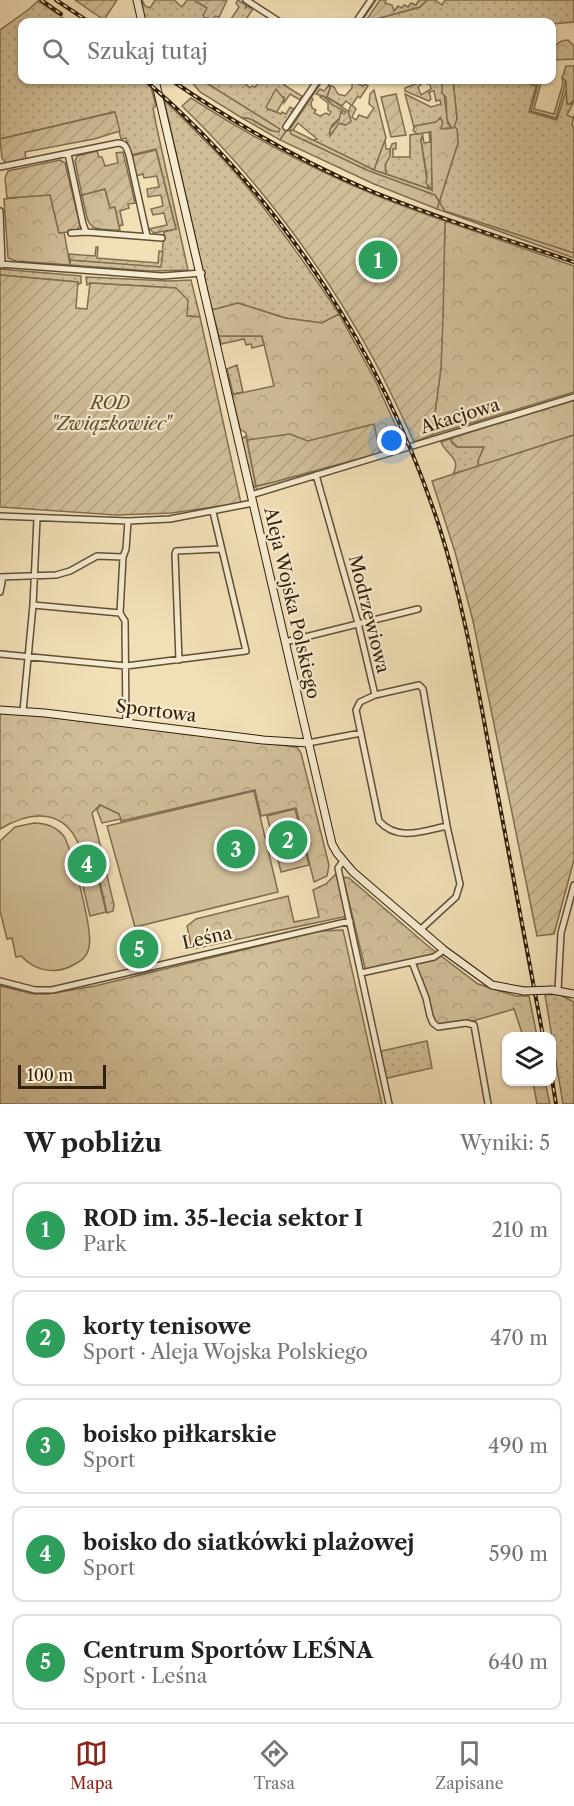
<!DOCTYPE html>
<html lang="pl">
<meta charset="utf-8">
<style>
:root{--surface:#fff;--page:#f2f2f2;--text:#222;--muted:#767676;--line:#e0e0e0;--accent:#8f2418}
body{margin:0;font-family:"Libre Caslon Text",serif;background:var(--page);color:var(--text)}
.controls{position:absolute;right:18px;bottom:18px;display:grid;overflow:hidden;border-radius:12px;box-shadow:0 2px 4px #0004}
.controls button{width:54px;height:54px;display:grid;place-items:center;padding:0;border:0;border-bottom:2px solid var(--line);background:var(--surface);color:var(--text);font:30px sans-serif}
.scale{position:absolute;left:18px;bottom:15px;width:88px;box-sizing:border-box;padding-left:6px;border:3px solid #311f08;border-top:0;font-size:16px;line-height:21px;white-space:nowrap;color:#311f08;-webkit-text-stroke:4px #f6ead0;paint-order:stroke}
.you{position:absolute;left:392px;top:441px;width:21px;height:21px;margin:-15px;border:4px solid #fff;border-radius:50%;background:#1a73e8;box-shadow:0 0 0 9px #1a73e833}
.badge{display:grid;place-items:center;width:39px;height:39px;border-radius:50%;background:var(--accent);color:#fff;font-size:20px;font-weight:700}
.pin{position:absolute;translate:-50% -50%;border:3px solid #fff;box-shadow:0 2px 6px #0006}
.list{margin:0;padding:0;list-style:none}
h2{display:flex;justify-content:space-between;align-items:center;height:78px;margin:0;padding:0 24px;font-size:26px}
h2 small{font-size:20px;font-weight:400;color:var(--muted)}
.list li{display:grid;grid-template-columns:39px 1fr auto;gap:18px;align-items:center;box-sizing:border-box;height:96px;margin:0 12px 12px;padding:0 12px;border:2px solid var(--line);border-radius:12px}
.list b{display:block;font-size:22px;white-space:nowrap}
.list p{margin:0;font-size:20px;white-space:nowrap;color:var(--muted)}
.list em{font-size:20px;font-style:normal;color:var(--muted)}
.icon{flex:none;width:33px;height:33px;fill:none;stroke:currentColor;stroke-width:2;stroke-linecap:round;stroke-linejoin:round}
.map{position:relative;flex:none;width:574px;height:1104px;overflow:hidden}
.search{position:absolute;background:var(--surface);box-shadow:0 2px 4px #0004;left:18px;right:18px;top:18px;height:66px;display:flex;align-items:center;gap:15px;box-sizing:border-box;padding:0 21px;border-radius:12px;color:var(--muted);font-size:22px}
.sheet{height:618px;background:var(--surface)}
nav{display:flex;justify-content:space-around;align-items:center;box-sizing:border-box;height:84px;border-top:2px solid var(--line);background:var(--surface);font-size:16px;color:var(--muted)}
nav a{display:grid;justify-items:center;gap:3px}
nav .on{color:var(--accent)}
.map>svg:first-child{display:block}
</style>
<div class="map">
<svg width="574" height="1104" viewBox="0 0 574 1104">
<defs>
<pattern id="grass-dots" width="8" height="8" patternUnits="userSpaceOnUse" patternTransform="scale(1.5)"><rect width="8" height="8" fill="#d0be98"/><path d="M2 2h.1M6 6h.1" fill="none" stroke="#b3a382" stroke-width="1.8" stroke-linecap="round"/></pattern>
<pattern id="forest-crowns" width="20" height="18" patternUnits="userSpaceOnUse" patternTransform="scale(1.5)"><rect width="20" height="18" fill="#d0be98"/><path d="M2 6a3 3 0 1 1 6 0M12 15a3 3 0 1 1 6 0" fill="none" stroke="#b3a382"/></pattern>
<pattern id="garden-furrows" width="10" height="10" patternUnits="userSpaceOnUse" patternTransform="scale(1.5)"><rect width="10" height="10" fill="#d0be98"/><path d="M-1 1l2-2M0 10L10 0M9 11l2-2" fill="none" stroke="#b3a382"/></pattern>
</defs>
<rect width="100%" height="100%" fill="#f1dfb6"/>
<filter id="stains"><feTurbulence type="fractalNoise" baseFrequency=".00333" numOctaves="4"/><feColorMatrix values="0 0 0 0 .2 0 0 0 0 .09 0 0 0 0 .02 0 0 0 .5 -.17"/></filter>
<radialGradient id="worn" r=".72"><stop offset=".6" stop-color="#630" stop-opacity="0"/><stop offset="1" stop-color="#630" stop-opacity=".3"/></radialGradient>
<!-- grass -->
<path fill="url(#grass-dots)" stroke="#806e50" stroke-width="1.5" d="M142,0l3,6 5,2 5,-8h19l8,7 5,-7h7l13,8 1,11h5l2,3h-71z
M238,0l8,5 -1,4 2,-3 6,3 -9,13h-15l10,-15 -3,-4z
M427,0h8l7,5 3,-5h129v22l-22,2v-2h-187l55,-15z
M38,1l31,21h-47v58h120l9,7 5,19 -3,2 3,16 32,146 -38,1 -80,-6v-5l91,6 3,-34 12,-3 -20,-80 -25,6 -5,-17 -5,1 -7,-27 -114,27v-109l28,-20z
M562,78l4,3 -10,37 -25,-7 7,-27 -13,-2 11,4 -7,26 28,8 9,-30 1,14h3l4,-3 -7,14 6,3 1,-3 -2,10 2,3v130l-137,-49 21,-66 -3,-16 -14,2v-4l-5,-3 -22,5 -9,-33 26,13 10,-3 -1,-4 -4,1 -2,-10 -5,1 2,7 -2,2 -24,-10v-3l18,-7v2l-5,4 3,8 10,-6 -1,-5h-3l1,-4h14l6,44 3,3 6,-8 -4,-39h82l6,3 -7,26 20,5 9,-31z
M217,80h27l-1,2 7,6 2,-2 3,1 6,-7h26l-3,5 18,11 -2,4 -10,-6 -6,9v-6l-16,12 13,5 1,-2 4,2 4,-7 4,2 -3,5 4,2 14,-19 4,2 -2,4 1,5 4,2 -2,3 6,3 6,-3 3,2 2,-3 -3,-2v-7l-8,-6 3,-1 10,9 10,4 -2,8 -9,8 -3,9 10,-11 6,2c4,-7 2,-13 6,-20l-5,-4 -4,5 -15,-9 3,-9 -1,-3 5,2 4,7 7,2 7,-8v-8l10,6 4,-2 2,2 -8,12 -2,-2 -6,9 4,4 -4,8 4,3 3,-5 8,3 7,-10 -5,-4 1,-10 4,-4 12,48 -12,32 -62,-30 5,-1 -19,-16 -5,7 -7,1 -6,9 -38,-22h7l22,13 -64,-47z
M164,100c25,25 51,49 74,76 37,44 70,91 101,138l-17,9 -37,-5 -47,-15 -26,7z
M423,133l-2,7 7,47 4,3 -46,-16c-2,-11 2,-20 6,-30l4,-1v6h-3v8h17v-22z
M0,269l81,7v7l-2,1 -2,-2 -77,-7z
M86,277l83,4 22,-1 9,37 -13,-1 -11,-28 -86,-5 -3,2z
M219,336h43l2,9 -12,3 -1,-4 -5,1 -2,-6 -23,5z
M237,365l6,27 -10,2 -6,-25z
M246,436l10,50 60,-15v2l-57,18 -7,-7 -11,-45z
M452,438v5l5,4h27l-6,14 1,5 -26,8c9,-16 -7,-19 -12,-32z
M101,850l13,55 -1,6 -6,2 -9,-40 -2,1 -5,-22z
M559,994l15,8v102h-11l-18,-109z
M427,1041l5,27 -49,11 -6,-27z"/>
<!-- forest -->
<path fill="url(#forest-crowns)" stroke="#806e50" stroke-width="1.5" d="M568,40l6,6v13l-21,1c-4,-11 5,-20 15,-20z
M566,66h8v34l-4,4h-3l-1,-23 -4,-3z
M190,80h27l-9,4 72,45 -1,3c-14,0 -24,-16 -37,-14l-42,-26z
M442,80h11l4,39 -3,8 3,2 1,14 -21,66 -63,-25 -94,-44 6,-9 7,-1 81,40 58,20 -2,-58 -13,2 -4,-4 2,-4 21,-4 4,-4 3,4 -2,7 11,-1 -5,-8 -1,-23 -4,-4z
M276,89l8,10 -7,13 -9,-3 -2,-2z
M105,189l5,19 5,-1 5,23c-36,-1 -30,-1 -38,-35z
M50,194l9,39 5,-1 6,33 -54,-4 -8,-3 -4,-59z
M445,221l129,45v126l-142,43 9,-67z
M238,303l47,15 37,5 17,-9 36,66 30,66 -25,8 -2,-11 -16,-15 -31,9 -18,35 -12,5 -5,-2 -7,-40 -42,5 -1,-7 -6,-4 -8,-34 42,-9 -12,-50h-43l-7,-26z
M574,399v36l-95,31 -1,-5 6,-14h-26l-7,-6 1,-3z
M0,713l42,3 255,31 4,6 28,112 -2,11 -13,6 -18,-74 -35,8 -6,-26 -134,31 -2,-7 -19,-9 -8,8 9,35 -20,3c-13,-42 -48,-42 -81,-22z
M336,874l12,42 -156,33 -5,-23 9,-7 92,-23 6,26 25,-5 -6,-27 13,-6z
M343,877l6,1 79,68 50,38 38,12h13l8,40h-14l-9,-27 -48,14 -28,4 -5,-4 -21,-61 -46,10z
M343,930l39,174h-382v-118l34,8h14l47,-8 225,-55z
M533,1082h12l5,22h-13z"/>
<!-- park -->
<path fill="#d0be98" stroke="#806e50" stroke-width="1.5" d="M254,791l24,101 -143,35 -28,-101z
M100,805l19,9 2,5 -19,4 -5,-13z
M295,809l14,56 -28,7 -14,-56z
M34,823c11,0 22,4 29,12 8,10 25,82 26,97 1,6 1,13 -1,19 -2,6 -7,10 -13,13 -18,11 -39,8 -54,-8l-5,1 -4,-19 -5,1 -7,-28v-70l15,-14z
M97,874l9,38 -16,4 -9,-38z"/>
<!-- garden -->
<path fill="url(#garden-furrows)" stroke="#806e50" stroke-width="1.5" d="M75,0h42l-13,20z
M198,0h29l-8,17 -4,-1 -2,3 -8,-1 -2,-3 4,-7 -10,-6z
M380,0h6l-1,3 7,2 2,6 4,-5 4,2 2,-3 4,2 3,-4 5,2 3,-5h8l-7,7 -55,15z
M329,85l1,3 -3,9 21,14 3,10 -5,4 -7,-2 -9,13v-7l9,-9 2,-8 3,2 2,-2 -15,-8 -2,-5 -6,-3 -7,-2 4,-5 4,2z
M396,94l10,41 -15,2 -10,-40z
M191,98c80,52 163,93 254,123l-2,98 -2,49 -9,67 -18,7c-13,-28 -26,-56 -40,-82 -51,-94 -116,-180 -192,-254z
M115,112l5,19 -26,8 -69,13 1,7 -20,4 -4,-5 -2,-19z
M429,132h2l1,58 -6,-7 1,-7 -6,-36 2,-3 1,6 6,-1z
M385,140l1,9h4v7l-5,9 1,9 -12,-4z
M156,150l20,79 -22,4 -5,-4 18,-4 -3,-12 -11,2 -2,-6 12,-3 -2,-11 -13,2 -1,-8 12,-2 -2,-11 -13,2 -1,-4 -7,2 -5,-20z
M97,151l2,6h3l3,9 13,-3 -2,-10 7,-1 12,51 -7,1 1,4 -9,3 3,14 -4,1 -4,-19 -5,1 -5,-19 -23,6 -7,-34 2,-5z
M60,160l5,3 15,62 -3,6 -18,2 -9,-38 -43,3 -2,-20 3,-7z
M96,247h2l-1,11 61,5 1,-12 4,1 -2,15 -91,-7 -1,-6 26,2z
M0,275l78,7 -2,26 11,1 3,-26 86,5 12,12 -1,16 13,1 41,186 -69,10 -56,2 -116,-8z
M374,424l6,29 -106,29 -18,4 -9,-46 43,-6 18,7z
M574,435v425l-20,74 -17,2 -64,-315 -18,-69 -23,-71z"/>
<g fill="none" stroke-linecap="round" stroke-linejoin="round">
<!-- stream -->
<path stroke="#7d6b4d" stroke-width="1.5" d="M361,22l15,-22
M323,80l-33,49 1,5 78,37 66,24 10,16 129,42"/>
<defs>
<path id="street" d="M246,0l34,22
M356,22l15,-22
M286,127l32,-47
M68,154l15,70 3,8 76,6
M0,167l118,-24c8,0 9,6 11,12l18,81
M0,211l2,54
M71,233l15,-1
M0,264l162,12 40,-3
M316,475l42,148 17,72 -15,7 -4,8 23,111c19,21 44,10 68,5
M251,495l323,-98
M0,516l128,5 42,-2 83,-16
M0,577l56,-2 14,-4 27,-15 26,1
M0,592l3,-15
M33,605l87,8
M285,642l133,-33
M0,654l126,12 120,-15 -33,-139
M179,660l-4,-106 1,-3 45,-2
M375,695l44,-10 4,4 24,137 13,58 -4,13 -36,33
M23,711l10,-106 4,-86
M126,723l-1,-102 -5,-8 3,-56 3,-8 2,-28
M308,743l53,-10
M343,861l-5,7 51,236
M412,962l14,36 4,18 3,7 5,4 28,-4 8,2 14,79
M361,973l73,-16 10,-7
M0,981l35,9h17l298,-69
M558,990l3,-57 13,-48"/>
<path id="secondary" d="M137,0l5,22
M155,80l177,764 5,9 16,19 91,78 48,35 32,6
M0,710l45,3 218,27 45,3
M552,990l22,4"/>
</defs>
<!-- street casing -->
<use href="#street" stroke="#614f34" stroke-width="8"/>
<!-- secondary casing -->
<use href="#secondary" stroke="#311f08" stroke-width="9"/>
<!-- street -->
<use href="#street" stroke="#f6ead0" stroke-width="5"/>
<!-- secondary -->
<use href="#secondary" stroke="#f6ead0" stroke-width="7"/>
<defs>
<path id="rail" d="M41,0l20,14
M56,0l33,22
M145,80c138,119 239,276 295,449 23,73 36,149 50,224 18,95 36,189 53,283
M171,80c63,43 129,81 200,111 66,27 135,48 203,71
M552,1079l4,25"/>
</defs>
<!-- rail casing -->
<use href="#rail" stroke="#311f08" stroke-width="4"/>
<!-- rail -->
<use href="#rail" stroke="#f6ead0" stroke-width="1.5" stroke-dasharray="4.5" stroke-linecap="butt"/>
<defs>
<path id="secondary-bridge" d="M524,991l28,-1"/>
</defs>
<!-- secondary-bridge casing -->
<use href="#secondary-bridge" stroke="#311f08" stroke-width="9" stroke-linecap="butt"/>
<!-- secondary-bridge -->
<use href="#secondary-bridge" stroke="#f6ead0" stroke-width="7"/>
</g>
<g text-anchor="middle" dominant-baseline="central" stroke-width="4.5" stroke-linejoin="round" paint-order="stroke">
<!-- park labels -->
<g font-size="18" font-style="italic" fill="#614f33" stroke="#f6ead0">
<text x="110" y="403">ROD<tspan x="110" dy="21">"Związkowiec"</tspan></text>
</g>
<!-- street labels -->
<g font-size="18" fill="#311f08" stroke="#f6ead0">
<text transform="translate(460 416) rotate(-17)">Akacjowa</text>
<text transform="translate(292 603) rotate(77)">Aleja Wojska Polskiego</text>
<text transform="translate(369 614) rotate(76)">Modrzewiowa</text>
<text transform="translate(156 711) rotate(7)">Sportowa</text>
<text transform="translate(207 938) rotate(-13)">Leśna</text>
</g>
</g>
<rect width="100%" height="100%" filter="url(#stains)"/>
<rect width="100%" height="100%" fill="url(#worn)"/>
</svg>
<div class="controls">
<button><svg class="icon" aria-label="layers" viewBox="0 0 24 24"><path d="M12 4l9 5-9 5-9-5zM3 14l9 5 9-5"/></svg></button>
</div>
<div class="scale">100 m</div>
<div class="you"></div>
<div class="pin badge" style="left:378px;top:260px;background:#2e9e5b">1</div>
<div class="pin badge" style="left:288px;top:840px;background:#2e9e5b">2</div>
<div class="pin badge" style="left:236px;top:849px;background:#2e9e5b">3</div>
<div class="pin badge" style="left:87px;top:864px;background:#2e9e5b">4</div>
<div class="pin badge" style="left:139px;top:949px;background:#2e9e5b">5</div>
<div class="search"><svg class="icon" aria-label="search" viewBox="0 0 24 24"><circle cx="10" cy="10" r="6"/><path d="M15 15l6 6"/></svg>Szukaj tutaj</div>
</div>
<section class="sheet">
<h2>W pobliżu<small>Wyniki: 5</small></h2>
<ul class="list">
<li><span class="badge" style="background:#2e9e5b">1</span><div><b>ROD im. 35-lecia sektor I</b><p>Park</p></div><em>210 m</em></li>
<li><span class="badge" style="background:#2e9e5b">2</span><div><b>korty tenisowe</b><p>Sport · Aleja Wojska Polskiego</p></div><em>470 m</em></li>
<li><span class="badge" style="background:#2e9e5b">3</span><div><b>boisko piłkarskie</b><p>Sport</p></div><em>490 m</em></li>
<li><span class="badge" style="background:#2e9e5b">4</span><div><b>boisko do siatkówki plażowej</b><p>Sport</p></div><em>590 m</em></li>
<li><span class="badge" style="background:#2e9e5b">5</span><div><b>Centrum Sportów LEŚNA</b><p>Sport · Leśna</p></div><em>640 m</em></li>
</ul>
</section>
<nav>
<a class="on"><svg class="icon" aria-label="map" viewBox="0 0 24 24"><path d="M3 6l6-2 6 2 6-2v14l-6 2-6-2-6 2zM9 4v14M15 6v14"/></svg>Mapa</a>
<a><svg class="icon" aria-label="directions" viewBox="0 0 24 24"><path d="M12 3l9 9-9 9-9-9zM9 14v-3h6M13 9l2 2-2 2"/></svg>Trasa</a>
<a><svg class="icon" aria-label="saved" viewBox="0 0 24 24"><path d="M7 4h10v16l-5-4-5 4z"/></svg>Zapisane</a>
</nav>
